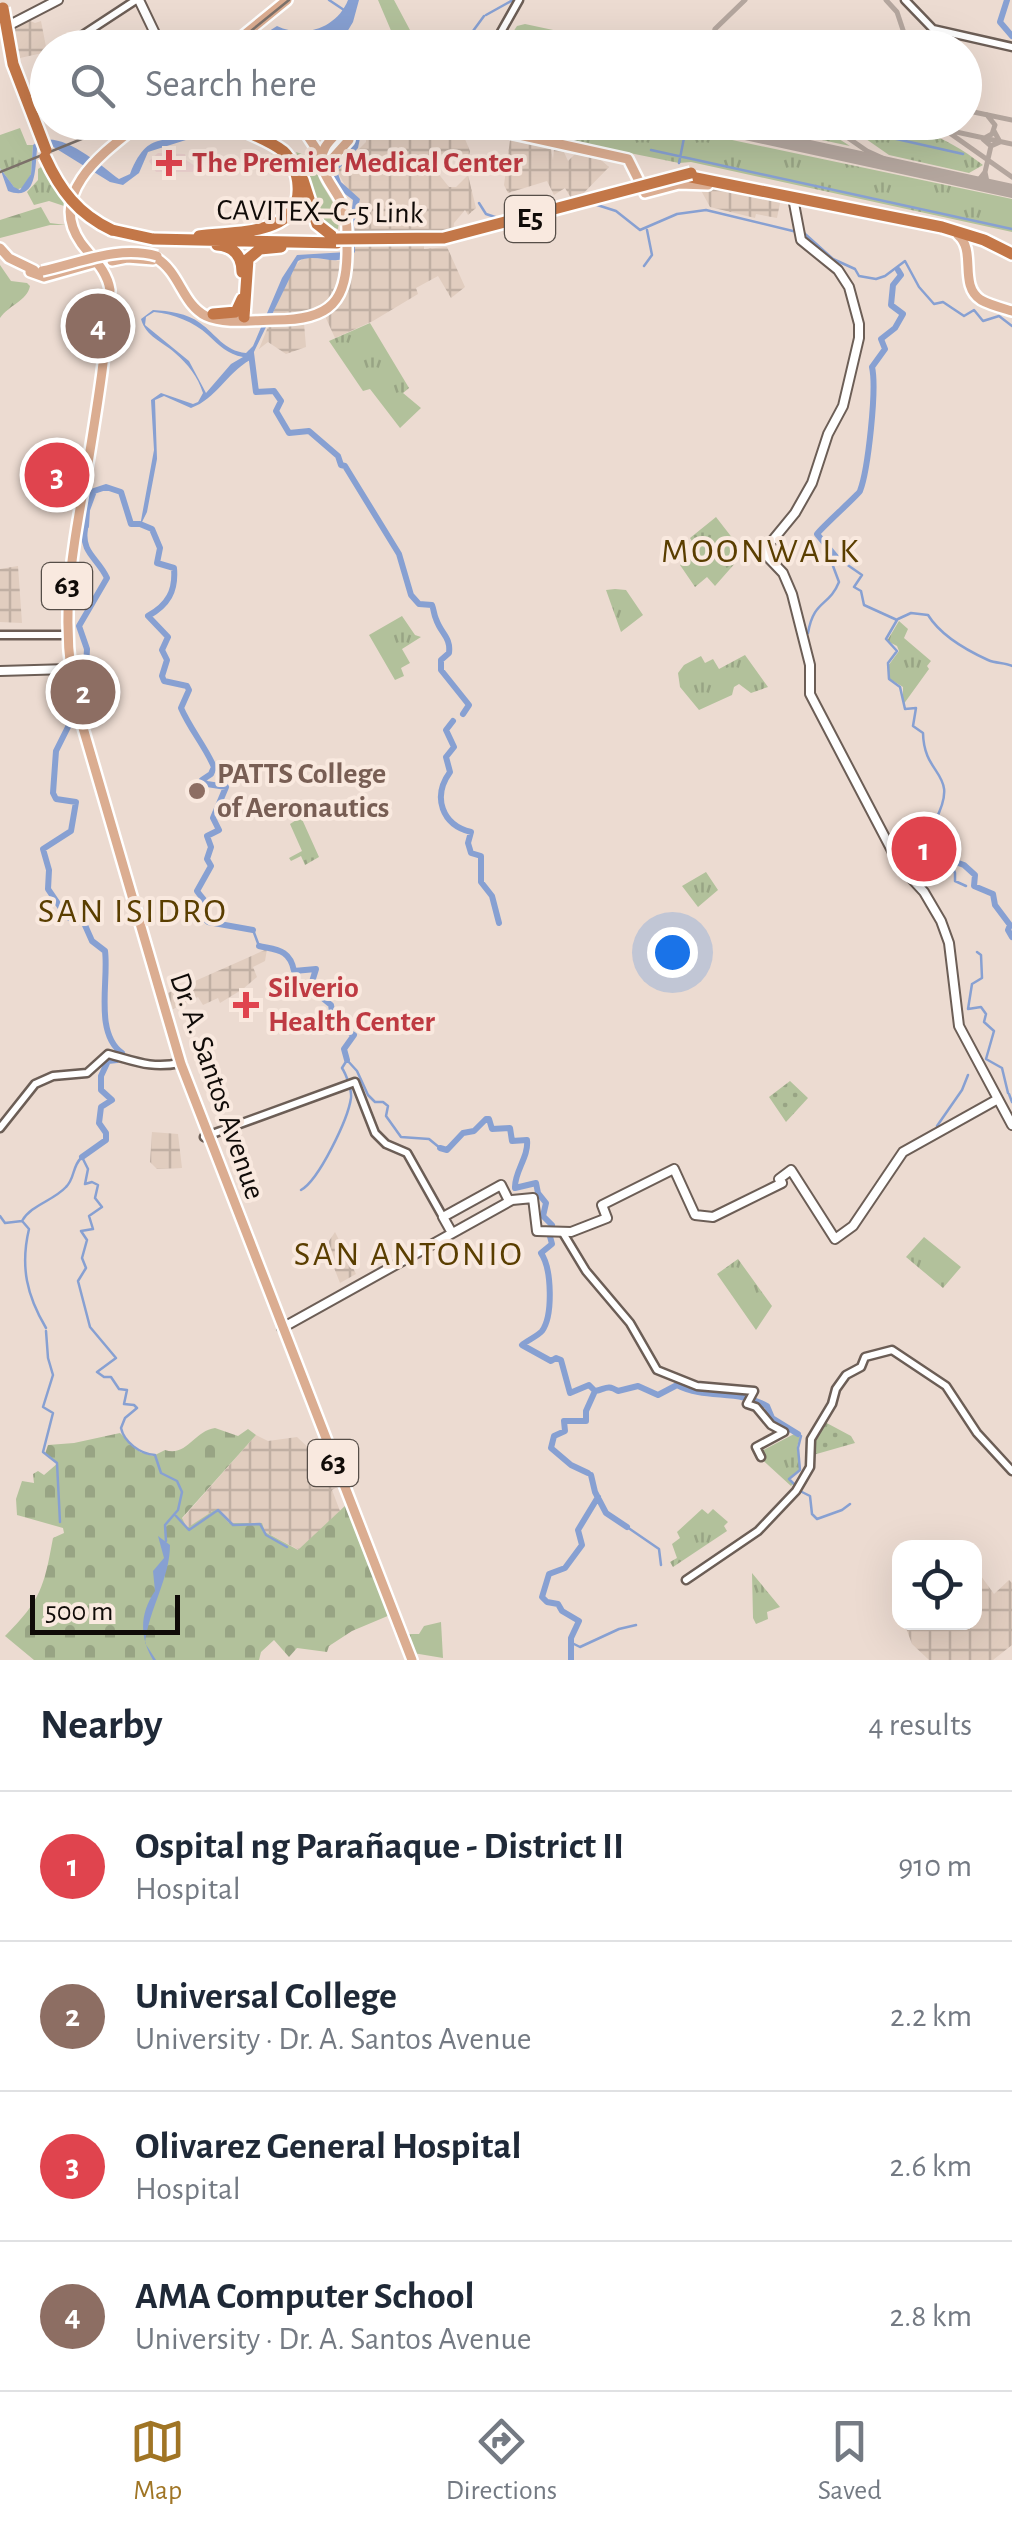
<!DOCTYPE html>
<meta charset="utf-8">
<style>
:root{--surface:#fff;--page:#f2f2f3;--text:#1f2937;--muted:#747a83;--line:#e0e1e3;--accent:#a07525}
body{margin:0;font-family:"Alegreya Sans",sans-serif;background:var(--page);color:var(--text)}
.controls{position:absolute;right:30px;bottom:30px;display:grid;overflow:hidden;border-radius:20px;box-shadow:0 10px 40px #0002}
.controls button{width:90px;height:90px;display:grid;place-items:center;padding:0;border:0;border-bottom:2px solid var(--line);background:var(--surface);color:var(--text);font:50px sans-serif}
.scale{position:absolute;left:30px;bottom:25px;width:150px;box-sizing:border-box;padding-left:10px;border:5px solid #100b08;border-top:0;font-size:28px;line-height:35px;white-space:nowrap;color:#100b08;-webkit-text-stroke:8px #f9e9df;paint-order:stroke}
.you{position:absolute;left:672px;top:952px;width:35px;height:35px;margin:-25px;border:8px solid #fff;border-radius:50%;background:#1a73e8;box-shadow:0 0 0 15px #1a73e833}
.badge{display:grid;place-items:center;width:65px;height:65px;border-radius:50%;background:var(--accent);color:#fff;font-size:32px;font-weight:700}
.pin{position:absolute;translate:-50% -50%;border:5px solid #fff;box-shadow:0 2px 10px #0006}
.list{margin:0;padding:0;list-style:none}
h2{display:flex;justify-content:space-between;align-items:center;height:130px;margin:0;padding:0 40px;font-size:42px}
h2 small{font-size:32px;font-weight:400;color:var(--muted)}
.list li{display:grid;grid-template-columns:65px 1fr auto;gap:30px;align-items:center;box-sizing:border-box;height:150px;padding:0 40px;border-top:2px solid var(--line)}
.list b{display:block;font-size:38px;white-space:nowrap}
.list p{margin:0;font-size:32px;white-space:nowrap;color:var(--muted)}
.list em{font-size:32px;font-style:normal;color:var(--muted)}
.icon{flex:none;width:55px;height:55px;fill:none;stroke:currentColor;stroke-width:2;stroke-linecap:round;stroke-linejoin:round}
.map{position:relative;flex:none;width:1012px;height:1660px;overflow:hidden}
.search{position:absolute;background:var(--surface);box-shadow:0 10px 40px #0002;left:30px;right:30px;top:30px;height:110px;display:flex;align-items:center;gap:25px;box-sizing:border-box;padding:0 35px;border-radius:55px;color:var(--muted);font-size:38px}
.sheet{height:730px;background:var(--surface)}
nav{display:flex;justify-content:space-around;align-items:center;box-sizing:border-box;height:140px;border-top:2px solid var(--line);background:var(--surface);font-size:28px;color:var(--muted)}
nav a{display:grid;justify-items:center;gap:5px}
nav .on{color:var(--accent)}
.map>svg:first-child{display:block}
</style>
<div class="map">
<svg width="1012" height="1660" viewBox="0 0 1012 1660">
<defs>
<pattern id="industrial-grid" width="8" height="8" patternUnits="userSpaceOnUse" patternTransform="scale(2.5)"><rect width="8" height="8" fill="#e1cdbf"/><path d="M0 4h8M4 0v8" fill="none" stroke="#c0afa3"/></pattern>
<pattern id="grass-tufts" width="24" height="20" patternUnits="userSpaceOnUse" patternTransform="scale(2.5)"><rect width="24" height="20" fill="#b2c19b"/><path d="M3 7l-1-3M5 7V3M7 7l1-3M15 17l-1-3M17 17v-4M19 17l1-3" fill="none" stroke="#98a484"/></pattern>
<pattern id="forest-firs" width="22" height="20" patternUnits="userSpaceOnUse" patternTransform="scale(2.5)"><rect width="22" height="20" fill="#b2c19b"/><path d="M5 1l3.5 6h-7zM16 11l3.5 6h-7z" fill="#98a484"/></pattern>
<pattern id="cemetery-stones" width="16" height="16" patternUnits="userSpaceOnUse" patternTransform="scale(2.5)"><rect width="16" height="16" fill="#b2c19b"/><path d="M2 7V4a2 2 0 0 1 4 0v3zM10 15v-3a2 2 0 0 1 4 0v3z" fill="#98a484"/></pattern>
<pattern id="park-dots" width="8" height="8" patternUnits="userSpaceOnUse" patternTransform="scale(2.5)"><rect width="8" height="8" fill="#b2c19b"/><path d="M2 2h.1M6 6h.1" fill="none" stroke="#98a484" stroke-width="1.8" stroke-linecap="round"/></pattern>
</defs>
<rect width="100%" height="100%" fill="#ecdbd1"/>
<!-- industrial -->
<path fill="url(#industrial-grid)" d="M28,20l7,3 6,-2 6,31 -27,6 -8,-29z
M439,122l21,5 10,24 -1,5 -5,1 -7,-6 -13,8 -2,-5 -8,2 -5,6 20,25h7l12,-12 8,33 -8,7 -3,-5 -11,13 -1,9 -29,4v13l23,-2 18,40 -14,11 -13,-22 -22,12 2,6 -45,27 -38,17 -11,-24 11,-9 14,-46 8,-16 -3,-18 5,-14 -22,-40 29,-29v-6l-16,-13z
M510,140l41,9 2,11 1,-11 10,3 4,9 7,-7 26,6 8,7 -35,36 -9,-15 -11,7 -7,-14 -39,12 -4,-8z
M697,183l84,15 -4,20 -21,-4 -1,4 -45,-11z
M304,257l36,4 -2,28 -15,18 -10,5 -41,3 20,-46z
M270,322l34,1 2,24 -20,7 -18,-12 -9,7z
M18,566l4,57 -22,-1v-53z
M267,949l-2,12 -12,6 4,10 -14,12 -23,14 -2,-5 -15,7 -5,-8 -25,12 -5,-16z
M152,1132l26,2 4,34 -25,1 -7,-7z
M335,1232l21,42 -16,9 -11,-28v-14z
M256,1435l12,6 29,-4 14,13 10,-9 18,45 -7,4 8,21 -41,39 -34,-18 -4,-9h-32l-19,-10 -22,16 -6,-10z
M975,1573l6,3 13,18 15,-14 3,3v62l-19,15h-64l-17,-16 -8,-21 70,-1z"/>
<!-- medical -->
<path fill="#e8cecb" d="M158,153l27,1 1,6 12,8 -5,4h-37l-7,-11z"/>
<!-- grass -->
<path fill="url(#grass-tufts)" d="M378,0h16l25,47h-21z
M525,24l94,20v3h-23l-28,-6 -16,6h-49l14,-21z
M514,123h138l360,76v33l-321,-70 -12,1 -163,-33z
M742,123h72l36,23z
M843,123c57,-2 94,6 140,42l-14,8 -80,-18z
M20,128l7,17h6l-2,29 -7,13 -8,3 -16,-22v-33z
M296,152l20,7c-4,26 27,41 22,70l-11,-3 -7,-8z
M46,164l19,34 -1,8 -15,-5 -15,4 -7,-13 11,-12v-11z
M370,323l39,65 -6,5 18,15 -21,20 -30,-39 -7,2 -34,-50z
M716,517l28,36 -29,33 -8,-9 -12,10 -15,-22 19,-13 -9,-14z
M615,589l11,1 17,25 -22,17 -15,-42z
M402,616l13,19 6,2 -19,12 8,14 -9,5 3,8 -9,4 -26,-45z
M899,621l9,8 -4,9 27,23 -4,5 2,3 -26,36v-18l-13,-8 -2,-13 11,-15 -2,-5 -10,-5z
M745,655l23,32 -17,6 -12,-9 -5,3 -2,8 -33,15 -19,-23 -2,-14 6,-8 17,-9 4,7 8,-4 6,10z
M301,817l18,40 -14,8 -4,-9 -10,5 -2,-3 13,-7 -12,-27z
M706,872l12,18 -20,17 -16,-21z
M924,1237l37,30 -18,21 -37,-31z
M738,1259l34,47 -16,24 -39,-56z
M796,1433l4,4 -3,10 3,22 -11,9 4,6 -2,2 -35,-32z
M702,1509l6,5 5,-5 15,13 -4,4 3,5 -54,36 -3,-5 7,-4 -5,-14 8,-6 -3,-6z
M752,1573l28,34 -13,5 1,7 -12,5 -3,-6z
M441,1622l2,36 -30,-5 -6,-19h12l5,-8z"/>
<!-- forest -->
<path fill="url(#forest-firs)" d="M41,207l9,16 16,2h-16l-50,13v-18z
M0,265l11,16 16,2 3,3c-3,15 -21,19 -30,32z"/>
<!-- cemetery -->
<path fill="url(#cemetery-stones)" d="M215,1428l23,8 10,-7 8,6 -74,83 5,10 29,-19 13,14h33l3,9 33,18 48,-45 44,110 -38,16 -23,15 -2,6 -30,-4 -8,9 -15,-17 -13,12 -2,8h-225l-29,-24c36,-36 39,-49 48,-98l11,-5 -1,-5 -46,-13 -1,-16 6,-18 12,2 -1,-9 5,-3 6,4 14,-12 -13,-9 3,-9 26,-2 46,-10 20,19 13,4 12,-6c22,7 29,-19 50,-22z"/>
<!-- park -->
<path fill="url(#park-dots)" d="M790,1081l18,17 -22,24 -17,-25z
M823,1421l28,15 4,7 -42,12v-17z"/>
<!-- water -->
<path fill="#87a0d2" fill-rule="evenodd" d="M348,0h11l-6,22 -15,25h-8l6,-11 -3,-6 -38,6 -21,-4 -19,15h-11l33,-21c27,13 60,2 71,-26z
M197,123h6l-14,16 -41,13 -9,21 -16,12 -13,-3 -63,-39 -10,6c-2,20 0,53 -29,42l-8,-23 14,19 6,3 11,-16 2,-29c23,-20 66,19 86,34l11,-5c21,-53 40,-20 67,-51z
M333,123l20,4 7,11 -2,10 -21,23 4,11 19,17 -6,26 1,27c-17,18 -38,-1 -57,9l-48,99c-23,13 -34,39 -59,48l-27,-12 -9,4 2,59 -10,53 -7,14 14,-76 -3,-50 10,-7 32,11 5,-2 5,-9c-5,-16 -15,-29 -28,-40 -13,-12 -29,-16 -34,-34l12,-9c16,1 34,3 47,13 16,11 24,28 46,30l7,-7 29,-68 15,-23 50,-3 6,-52 -16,-12 -6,-14c5,-15 20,-21 23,-37zM154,312c20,2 40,10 54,23 12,11 19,19 35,22l-12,7 -25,29 -17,-32 -44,-36 1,-8z
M158,1536l12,9c0,33 -21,64 -25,98l11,17h-3c-14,-24 -13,-47 2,-69l-2,-20 11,-13z"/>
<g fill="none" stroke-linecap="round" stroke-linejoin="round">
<!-- stream -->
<path stroke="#87a0d2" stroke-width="2.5" d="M329,0l15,10
M486,15l27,-15
M473,31l11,-15
M821,122l142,32
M651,150l361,79
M679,163l7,-35
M479,203l7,11 12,4
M594,204l22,7 24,19 37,-16 29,-4 91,22
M804,233l29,26 22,10 4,7 17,3 9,-3 20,-15 14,26 15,17 9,-2 21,14 10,-6 9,11 16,-5 13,10
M644,266l8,-11 -5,-25
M898,619l13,-6 17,2c13,21 38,35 60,45 9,4 16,2 24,6
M808,633c6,-34 21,-26 31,-51l-6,-16 3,-9 26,18 -8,12 7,4 3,14 33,15 -11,19 11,12 -9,12 1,16 11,8 5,22 11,-1 -3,18 10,7c1,46 38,38 12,88l4,16 -2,19 13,4 5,13v8l11,5
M253,930l6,16
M977,952l4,3 1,23 -10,6 -4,25 13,-2 5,7 -2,8 10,9 -8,28 16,9 6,25
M347,1060l10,11 11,24 7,7h8l5,4 -2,10 15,21 28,2 11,9
M1009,1094l3,8
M937,1126l25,-36 6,-15
M82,1157l6,12 -3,15 7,-2 6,3 -3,13 7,9 -13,9 4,13 -12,2 6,9 -5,18 4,10 -8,13 12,46 26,31 -19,14 7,5h7l8,12 8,1 -3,14 10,1 3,3 -12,10 -4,10c3,14 19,26 34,27l6,18 16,8 5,11 -4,18 -13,15 1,16
M301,1190c18,-10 47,-71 50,-92 1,-8 -5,-24 -9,-30l5,-8
M0,1216l5,7 17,-2c9,-16 31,-20 44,-34 9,-9 6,-20 15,-29
M23,1222l6,7c-9,38 -2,67 17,99
M46,1331l2,27 5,17 -10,32 10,6 -10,39 14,11 3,59
M795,1485l-6,-6 11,-9 -2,-22 3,-12 -3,-2
M800,1491l10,5 2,18 5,5 25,-9 8,-6
M176,1516l13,14 29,-20 15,15 27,-1 6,11 21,12
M627,1527l32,22 2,16
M572,1643l8,4 39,-18 17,-4"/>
<!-- river -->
<path stroke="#87a0d2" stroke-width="6" d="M1007,0l-7,22 12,14
M284,34l10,3 37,-7
M251,353l5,39 18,-1 7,10 -5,10 13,22 20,-2 29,25 3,9 4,1 54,88 12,41 8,9 13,1c2,5 2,10 4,14 5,15 15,18 13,34l-8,7v10l28,35 -6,9
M86,526l1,-16 7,-19 12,-4 15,5 10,32h9l12,5 8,19 -3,15 17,5c2,23 -6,37 -26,48l20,21 -6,13 5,10 -5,16 2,5 23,5 2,4 -8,18c9,21 24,38 33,59l-3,7 -9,6 5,4 19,3 -13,31 6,12 -12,6 4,11 -4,12 4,7 -14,25c10,14 14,12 8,28l3,3 45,8
M836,557l-19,-23c6,-8 42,-40 43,-43 8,-21 17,-102 12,-124l13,-18 -4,-10 14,-11 8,-14 -12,-9 2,-20 8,-10 -3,-5
M453,721l-7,9 8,17 -8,10 4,15c-18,25 -8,53 21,60l-3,11 3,10 10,3v26l11,14 7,27
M950,860l14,5 11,10 -1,11 19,8 2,11 15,20 -2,5 4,7
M259,946c17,4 31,3 35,25l22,-2 -5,16 11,1 -2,10 11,9 3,18 20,12 -10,14 3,11
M440,1148l7,2 16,-17 11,-2 12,-12h3l3,10 18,-1 2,13 15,-1c2,17 -13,32 -12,48l21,-5 2,10 8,10 -3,13 9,9 -4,4 4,15 -11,9c11,16 12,63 1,78 -4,5 -16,10 -20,14l29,16 5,-3 5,2 9,33 19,-8 6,6c11,-2 12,-7 23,0l20,-5 20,9 19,-10c29,15 60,4 90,21l5,12 26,16
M82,1157l24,-17v-7l-7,-10 2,-16 11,-7 -11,-10v-14l7,-15 9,-1 5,-7c-28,-20 -13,-73 -17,-102l-13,-10 -8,-18 -17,-6 -19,-28 1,-19 -6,-21 28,-18 5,-29 -20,-3 -3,-6 3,-42 15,-30 28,-3 4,-6 -18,-29 2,-34 -8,-23 28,-48c-9,-20 -26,-25 -22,-49
M588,1473l-17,-8 -20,-17 3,-12 11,-5 -1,-10h22v-10l9,-20
M591,1475l4,17 11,21 21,14
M571,1660v-22l8,-17 -17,-10 -4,-7 -11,-2 -5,-5 7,-23 16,-6 17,-23 -4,-15 20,-33"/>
<!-- taxiway -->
<path stroke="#b4a69e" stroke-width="5" d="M886,0l11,12 12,36
M577,48v-2
M710,48l5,-19 30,-29
M964,110l48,10
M987,115l8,10 -3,9 -9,5 8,7 9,-4 -6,-11
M701,122l6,3
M825,122l42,29 35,16
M910,122l102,22
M951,134l61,43
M985,172l6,-26
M968,182l10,-1 7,-9 2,10 7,6"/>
<!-- runway -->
<path stroke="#b4a69e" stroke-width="14" d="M695,122l317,69"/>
<defs>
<path id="tertiary" d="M905,0l28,29 79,18
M73,48l1,-6 7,-6 55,-36
M492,48l27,-48
M118,122v12l4,5
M0,635h62
M0,1128l35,-44 18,-8 34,-3 21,-19c27,7 43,15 72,9
M204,1137l151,-55 20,51 11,11 21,9 36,64
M563,1233l23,38 44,52 27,47 40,16 57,5 -7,13 9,3 15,18 13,7
M761,1457l-5,-10 28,-15
M686,1580l72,-49 38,-40 14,-24 1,-28 21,-35 4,-15 10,-14 15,-8 4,-10 27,-7 54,36 31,47 35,38"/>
<path id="secondary" d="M139,0l23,48
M0,30l58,-30
M793,198l8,42 37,30 11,17 10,37v14l-16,68 -15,28 -16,49 -17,30 -32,39 20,21 9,21 18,71v29l90,172 24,26 17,29 8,22 10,83 53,99
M0,671l69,-2
M452,1233l-9,-16 58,-32 8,16
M282,1328l230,-128 21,-2 4,33 34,1 36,-14 -5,-13 72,-36 21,46 18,2 69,-34 -3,-4 12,-9 44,69 18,-13 50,-74 95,-53"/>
<path id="primary" d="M228,48l59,-48
M142,122c-35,28 -97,70 -61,121 12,16 26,27 29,47 -3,55 -12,112 -21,167 -16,93 -34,170 -8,264l100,343 231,596
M312,122l-5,13 12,18
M459,122l169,37 17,34 34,-9 29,1
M326,175l6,-16 17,-19 -19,-18
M958,235c19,16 0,50 23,65 9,5 21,8 31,11
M0,248l9,10 25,12
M156,258c24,14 26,46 50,58 19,9 48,4 69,4 56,0 73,-18 72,-74 0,-12 1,-26 -3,-38 -6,-17 -23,-31 -22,-49 0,-12 8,-18 15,-26
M112,261l15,-3 26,2
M30,272l14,5 53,-15"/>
<path id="motorway" d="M691,177l251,50 42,13 28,14
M303,180l14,44 19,15
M112,230l41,9 184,4
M199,236c32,-5 103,1 99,-50 0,-11 -7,-28 -15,-35 -15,-12 -39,-19 -56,-29
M217,245c16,1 25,10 25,27
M213,314l23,-2 6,-13
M244,317l4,-58 12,-10 21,-2"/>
</defs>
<!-- tertiary casing -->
<use href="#tertiary" stroke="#6c5e56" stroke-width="11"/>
<!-- secondary casing -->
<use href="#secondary" stroke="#6c5e56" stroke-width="12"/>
<!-- primary casing -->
<use href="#primary" stroke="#fff" stroke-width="14"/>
<!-- motorway casing -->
<use href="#motorway" stroke="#fff" stroke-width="16"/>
<!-- tertiary -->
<use href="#tertiary" stroke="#fff" stroke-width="6"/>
<!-- secondary -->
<use href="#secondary" stroke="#fff" stroke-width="8"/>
<!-- primary -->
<use href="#primary" stroke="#dbad91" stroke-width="9"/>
<!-- motorway -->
<use href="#motorway" stroke="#c37748" stroke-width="11"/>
<!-- tram -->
<path stroke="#7c716a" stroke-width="2.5" d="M230,48l59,-48
M0,172l89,-36 46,-14"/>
<defs>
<path id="primary-bridge" d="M337,133l11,-11
M42,271c38,-8 76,-26 115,-15"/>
<path id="motorway-bridge" d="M3,8l10,56 33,86
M45,157c15,33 33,57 67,73
M336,239l108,-1 247,-65"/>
</defs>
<!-- primary-bridge casing -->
<use href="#primary-bridge" stroke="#fff" stroke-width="14" stroke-linecap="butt"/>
<!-- motorway-bridge casing -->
<use href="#motorway-bridge" stroke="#fff" stroke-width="16" stroke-linecap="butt"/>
<!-- primary-bridge -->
<use href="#primary-bridge" stroke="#dbad91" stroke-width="9"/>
<!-- motorway-bridge -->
<use href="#motorway-bridge" stroke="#c37748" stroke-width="11"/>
</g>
<!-- markers -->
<g fill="#e0444e" stroke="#f9e9df" stroke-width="4">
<path d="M164 148h10v10h10v10h-10v10h-10v-10h-10v-10h10z"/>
<path d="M241 990h10v10h10v10h-10v10h-10v-10h-10v-10h10z"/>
</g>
<circle fill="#8d6e63" stroke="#f9e9df" stroke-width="4" cx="197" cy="791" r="10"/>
<g text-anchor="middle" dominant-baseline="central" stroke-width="8" stroke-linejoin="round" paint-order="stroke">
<!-- shield labels -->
<g fill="#f9e9df" stroke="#564e48" stroke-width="2.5">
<rect x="505" y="196" width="50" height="46" rx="8"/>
<rect x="42" y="563" width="50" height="46" rx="8"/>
<rect x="308" y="1440" width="50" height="46" rx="8"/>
</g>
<g font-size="28" font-weight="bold" fill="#100b08">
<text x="530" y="219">E5</text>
<text x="67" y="586">63</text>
<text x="333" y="1463">63</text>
</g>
<!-- health labels -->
<g font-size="30" font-weight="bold" fill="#be3a42" stroke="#f9e9df" text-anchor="start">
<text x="192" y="163">The Premier Medical Center</text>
<text x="268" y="988">Silverio<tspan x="268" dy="34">Health Center</tspan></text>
</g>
<!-- street labels -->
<g font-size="30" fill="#100b08" stroke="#f9e9df">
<text transform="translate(320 212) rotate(1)">CAVITEX–C-5 Link</text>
<text transform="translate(217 1086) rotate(71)">Dr. A. Santos Avenue</text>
</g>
<!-- education labels -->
<g font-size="30" font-weight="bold" fill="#785e54" stroke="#f9e9df" text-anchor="start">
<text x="217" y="774">PATTS College<tspan x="217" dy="34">of Aeronautics</tspan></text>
</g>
<!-- quarter labels -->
<g font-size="35" letter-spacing="2.5" fill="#5a3e00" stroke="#f9e9df">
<text x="761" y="551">MOONWALK</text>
<text x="133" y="911">SAN ISIDRO</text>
<text x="409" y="1254">SAN ANTONIO</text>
</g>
</g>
</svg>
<div class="controls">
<button><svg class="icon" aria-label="locate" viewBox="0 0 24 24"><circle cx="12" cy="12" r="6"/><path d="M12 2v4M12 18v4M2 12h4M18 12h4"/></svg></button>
</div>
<div class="scale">500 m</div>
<div class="you"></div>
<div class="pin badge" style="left:924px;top:849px;background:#e0444e">1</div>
<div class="pin badge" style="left:83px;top:692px;background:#8d6e63">2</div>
<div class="pin badge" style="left:57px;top:475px;background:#e0444e">3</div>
<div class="pin badge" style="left:98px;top:326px;background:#8d6e63">4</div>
<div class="search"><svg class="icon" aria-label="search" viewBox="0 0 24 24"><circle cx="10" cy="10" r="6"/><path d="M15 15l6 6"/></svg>Search here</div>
</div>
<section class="sheet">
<h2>Nearby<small>4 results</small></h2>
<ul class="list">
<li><span class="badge" style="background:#e0444e">1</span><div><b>Ospital ng Parañaque - District II</b><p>Hospital</p></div><em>910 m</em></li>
<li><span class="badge" style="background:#8d6e63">2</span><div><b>Universal College</b><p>University · Dr. A. Santos Avenue</p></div><em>2.2 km</em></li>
<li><span class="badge" style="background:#e0444e">3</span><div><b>Olivarez General Hospital</b><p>Hospital</p></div><em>2.6 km</em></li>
<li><span class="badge" style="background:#8d6e63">4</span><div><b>AMA Computer School</b><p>University · Dr. A. Santos Avenue</p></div><em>2.8 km</em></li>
</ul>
</section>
<nav>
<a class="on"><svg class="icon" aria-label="map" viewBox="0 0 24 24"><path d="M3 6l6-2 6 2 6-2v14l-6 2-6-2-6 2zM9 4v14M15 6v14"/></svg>Map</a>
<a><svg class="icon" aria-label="directions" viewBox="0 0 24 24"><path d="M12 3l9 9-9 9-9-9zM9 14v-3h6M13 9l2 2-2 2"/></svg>Directions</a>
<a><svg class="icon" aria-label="saved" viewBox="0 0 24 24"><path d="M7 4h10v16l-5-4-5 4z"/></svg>Saved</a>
</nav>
